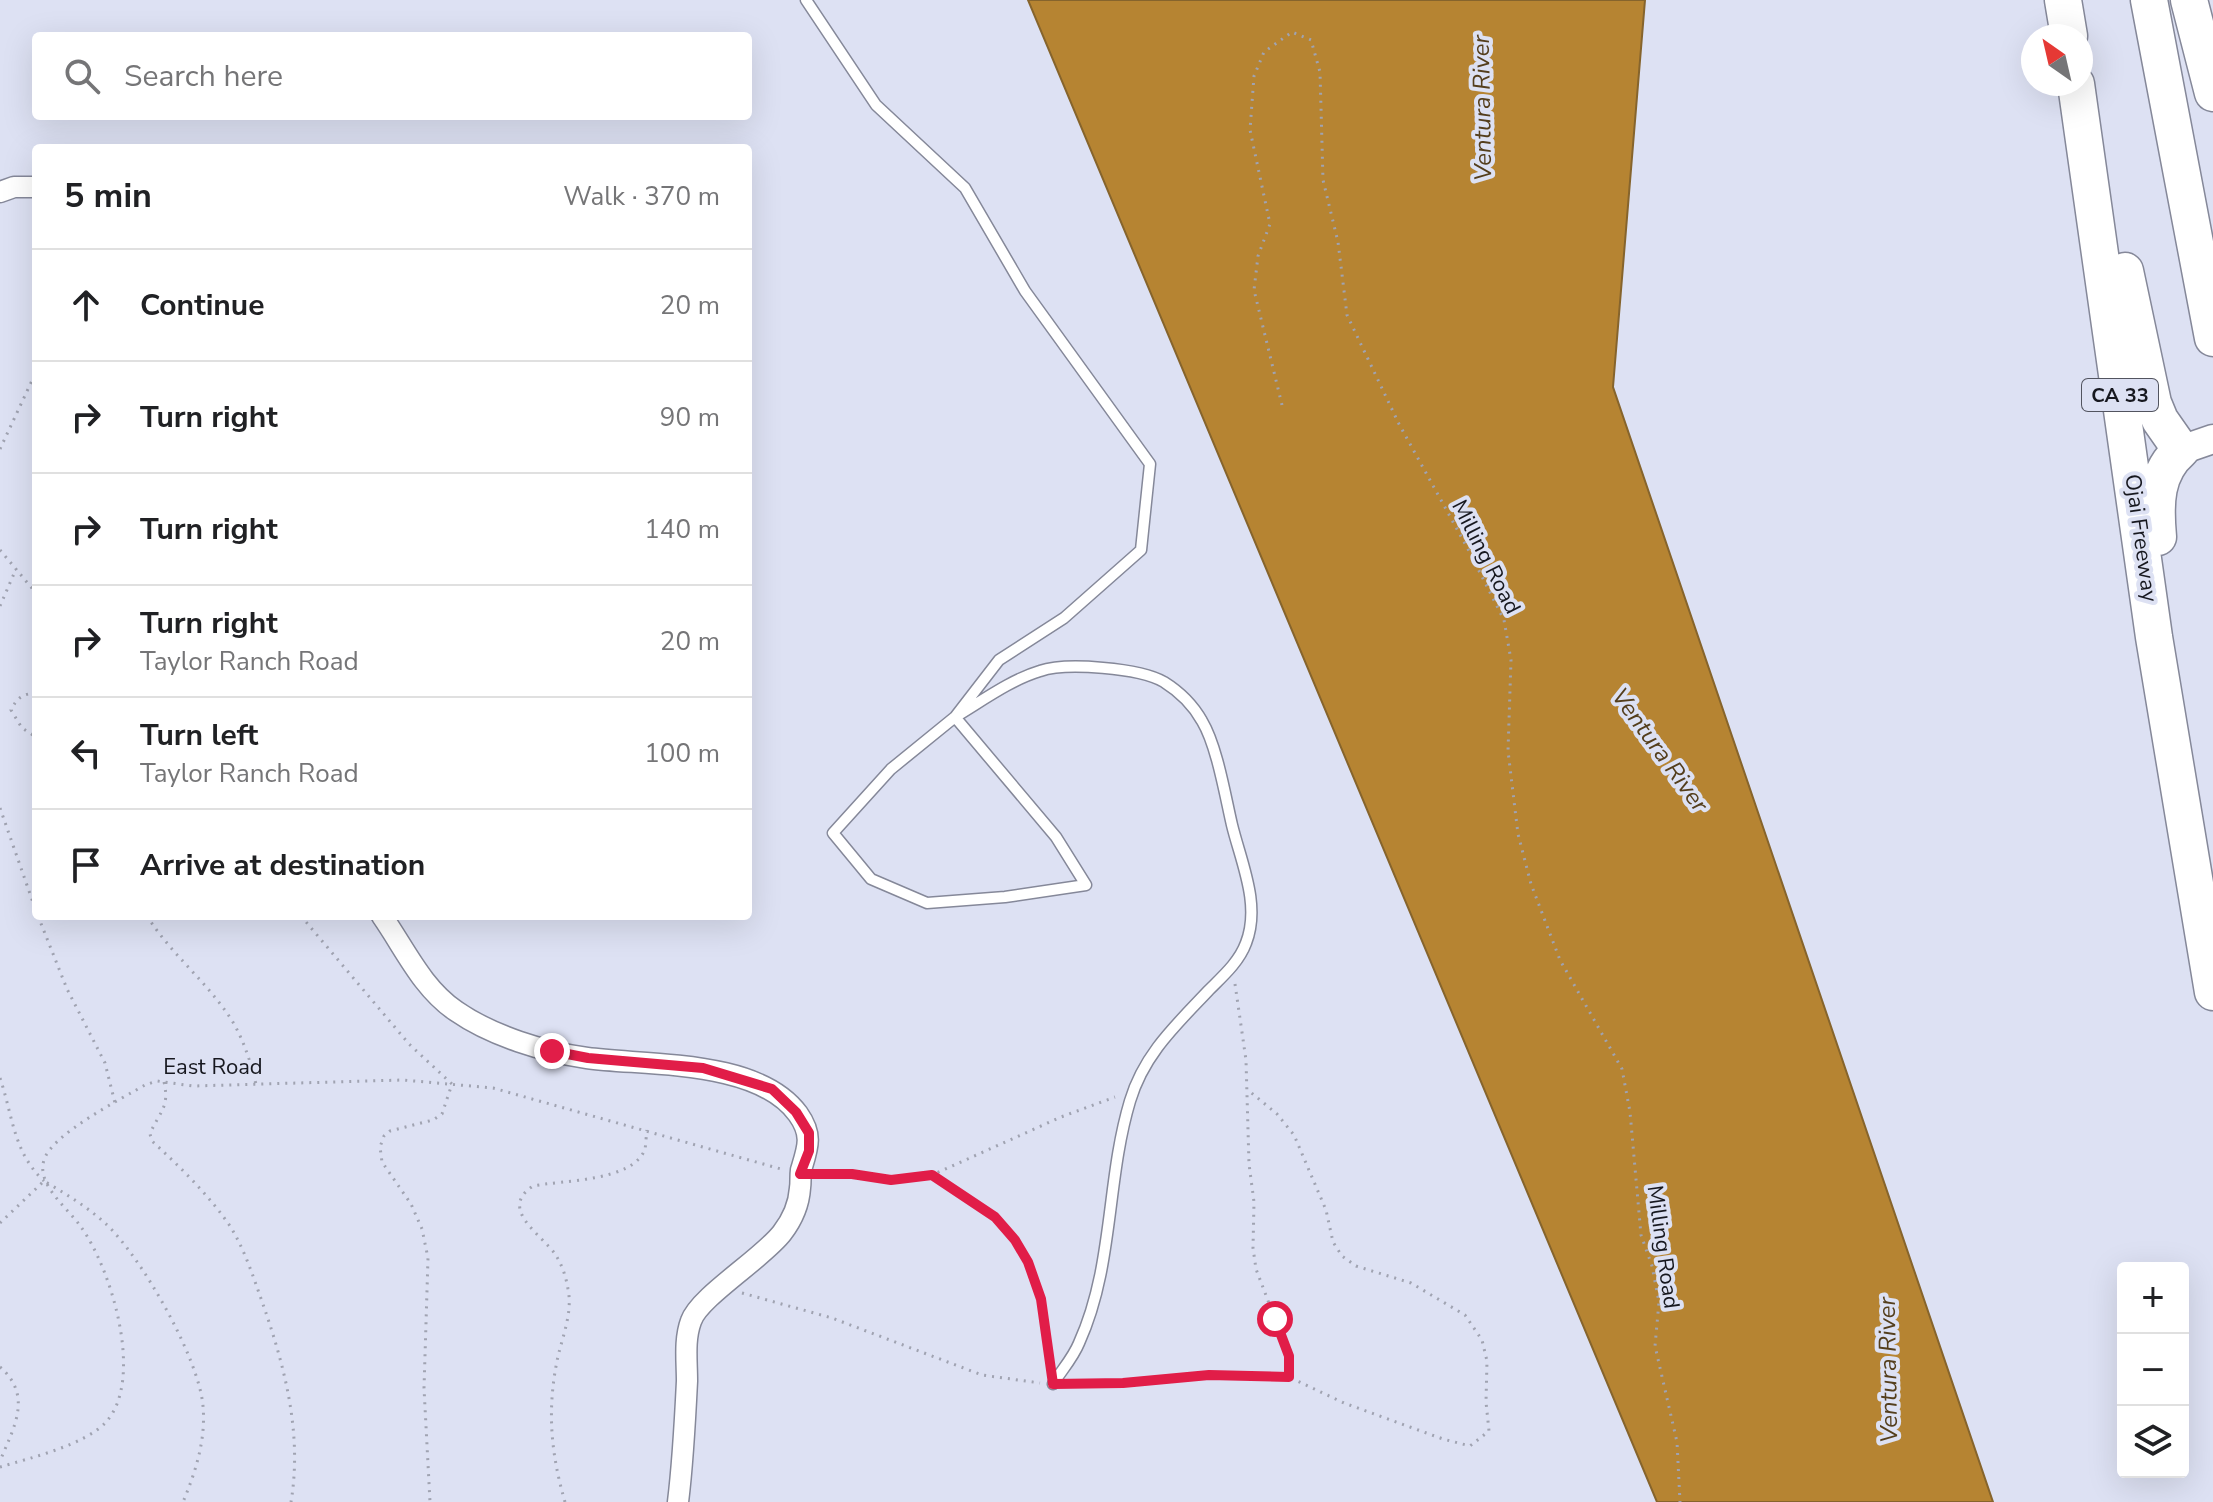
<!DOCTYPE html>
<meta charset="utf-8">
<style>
:root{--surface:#fff;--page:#f2f2f2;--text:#202124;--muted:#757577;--line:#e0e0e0}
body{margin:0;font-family:"Nunito Sans",sans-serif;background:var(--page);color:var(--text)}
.controls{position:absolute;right:24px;bottom:24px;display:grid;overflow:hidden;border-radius:8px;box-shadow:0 8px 32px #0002}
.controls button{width:72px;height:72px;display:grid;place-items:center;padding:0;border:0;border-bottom:2px solid var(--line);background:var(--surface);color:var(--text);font:40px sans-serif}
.compass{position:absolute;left:2021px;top:24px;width:72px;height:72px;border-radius:50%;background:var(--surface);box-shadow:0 8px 32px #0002;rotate:326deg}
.stop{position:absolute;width:24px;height:24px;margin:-18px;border:6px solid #e11d48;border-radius:50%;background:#fff}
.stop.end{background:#e11d48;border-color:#fff;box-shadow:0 2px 8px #0008}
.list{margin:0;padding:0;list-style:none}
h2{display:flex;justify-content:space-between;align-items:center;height:104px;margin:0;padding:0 32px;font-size:34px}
h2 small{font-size:26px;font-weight:400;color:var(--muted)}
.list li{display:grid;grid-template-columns:52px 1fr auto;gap:24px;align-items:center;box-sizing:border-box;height:112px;padding:0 32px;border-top:2px solid var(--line)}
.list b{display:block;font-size:30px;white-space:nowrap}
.list p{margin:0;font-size:26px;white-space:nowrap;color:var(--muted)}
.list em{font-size:26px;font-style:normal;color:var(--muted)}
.icon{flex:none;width:44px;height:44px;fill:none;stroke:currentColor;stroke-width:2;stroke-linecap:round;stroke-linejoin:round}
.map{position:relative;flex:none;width:2213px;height:1502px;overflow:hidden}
.search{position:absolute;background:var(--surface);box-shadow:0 8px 32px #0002;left:32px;top:32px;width:720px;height:88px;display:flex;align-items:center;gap:20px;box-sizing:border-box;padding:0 28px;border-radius:8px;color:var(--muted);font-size:30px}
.panel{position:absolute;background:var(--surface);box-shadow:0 8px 32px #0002;left:32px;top:144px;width:720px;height:776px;border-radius:8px}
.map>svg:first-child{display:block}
</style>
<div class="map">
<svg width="2213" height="1502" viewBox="0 0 2213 1502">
<rect width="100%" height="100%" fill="#dde1f3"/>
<!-- water -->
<path fill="#b68432" stroke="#86642c" stroke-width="2" d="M1028,0h617l-32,387 380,1115h-336z"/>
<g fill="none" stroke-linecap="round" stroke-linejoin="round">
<defs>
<path id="lane" d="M806,0l70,105 89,83 60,103 125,173 -9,86 -77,68 -65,42 -44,57 -64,52 -58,64 38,46 56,24 78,-6 81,-12 -30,-48 -101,-120c27,-16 55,-37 85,-46 26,-9 100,-3 124,11 16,10 29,23 38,39 15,25 23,74 30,104 9,37 29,80 14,118 -7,19 -23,33 -37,47 -33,35 -65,64 -79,111 -24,80 -16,165 -51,242 -6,15 -18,28 -26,41"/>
<path id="street" d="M0,192l14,-5h22
M382,916c23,33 40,72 74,95 36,25 88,41 131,47 60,8 171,1 211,56 15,21 10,33 3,56 -1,7 0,12 -1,18 -1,16 -8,32 -18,45 -19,25 -83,64 -91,88 -7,19 -4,40 -4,60 -2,41 -4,81 -9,121"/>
<path id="secondary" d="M2181,450l32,-11"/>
<path id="highway" d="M2063,0l6,36
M2149,0l64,338
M2189,0l24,93
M2076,84l78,553 59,355
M2125,271l28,132 7,17 21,30c-26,22 -26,54 -23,87"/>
</defs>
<!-- lane casing -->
<use href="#lane" stroke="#858899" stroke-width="13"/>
<!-- street casing -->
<use href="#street" stroke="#858899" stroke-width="23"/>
<!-- secondary casing -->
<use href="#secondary" stroke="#858899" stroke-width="31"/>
<!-- highway casing -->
<use href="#highway" stroke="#858899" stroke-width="39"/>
<!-- path -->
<path stroke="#a0a3b1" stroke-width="3" stroke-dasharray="2 6" stroke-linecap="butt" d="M1282,405l-28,-115 4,-34 12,-32 -20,-94 4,-54 10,-24 28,-20 19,8 9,32 3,108 15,62 9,73 52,109 70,127 35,69 7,40 -3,91 10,83 13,50 29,76 62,109 8,43 11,123 11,31 7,36 -4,44 22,96 3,60
M0,449l36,-77
M0,550l36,43
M0,606l16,-37
M36,693c-14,1 -19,5 -25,17l11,18 14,9
M0,808l36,103
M38,916l29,73 38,74 10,40
M147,916c24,38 60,66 84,103 13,21 19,42 25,65
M301,916l108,128 43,40 -10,30 -9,6 -43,11 -6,5 -4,11 2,15 29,42 11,25 6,29 -4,130 6,114
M1235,984l11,76 3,104 5,38 -1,46 3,21 33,87v21
M0,1078c13,38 13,74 44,103
M164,1082c6,26 -5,30 -14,52l2,7c28,26 56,53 78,85 13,21 21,44 29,67 24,67 44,137 32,209
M819,1174h33l39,6 41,-5 129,-58 54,-20
M932,1175c20,14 43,26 62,41 43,34 52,97 55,147
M0,1223l44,-42c22,13 42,25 61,42 36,33 94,135 98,183 3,33 -7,65 -20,96
M742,1293l90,25 150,57 58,8
M0,1367c33,29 14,60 0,94
M1068,1385l141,-10 80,2 55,26 99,36 27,7 19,-15 -3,-29 1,-41 -5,-21 -17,-25 -54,-32 -55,-17 -14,-10 -9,-14 -7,-32 -32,-75 -17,-21 -29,-24
M0,1467c30,-9 85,-22 106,-45 39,-43 5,-154 -25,-195 -13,-19 -45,-42 -37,-67 8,-26 77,-61 101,-75l12,-4 36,5 210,-6 90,8 288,81
M565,1502c-14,-48 -18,-91 -8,-141 5,-24 16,-48 11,-72 -2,-12 -6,-25 -13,-35 -14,-20 -57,-45 -22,-68 29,-6 100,-4 112,-37 1,-5 1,-13 2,-19"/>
<!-- lane -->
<use href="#lane" stroke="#fff" stroke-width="10"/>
<!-- street -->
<use href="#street" stroke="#fff" stroke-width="20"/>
<!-- secondary -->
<use href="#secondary" stroke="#fff" stroke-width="28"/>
<!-- highway -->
<use href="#highway" stroke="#fff" stroke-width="36"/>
</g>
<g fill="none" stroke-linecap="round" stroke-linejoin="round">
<!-- route -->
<path stroke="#e11d48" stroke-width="10" d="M552,1051l36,7 115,10 69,21 24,23 13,21v18l-9,23h52l39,6 41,-5 63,42 20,23 13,22 13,37 12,85 70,-1 86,-8 80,2v-21l-14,-37"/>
</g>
<g text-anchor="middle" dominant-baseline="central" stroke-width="8" stroke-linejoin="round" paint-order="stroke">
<!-- shield labels -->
<rect fill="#dde1f3" stroke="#52545f" stroke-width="2" x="2082" y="379" width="76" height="32" rx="6"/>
<g font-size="20" font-weight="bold" fill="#17181f">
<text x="2120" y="395">CA 33</text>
</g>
<!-- street labels -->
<g font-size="22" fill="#17181f" stroke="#dde1f3">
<text transform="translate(2141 538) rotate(82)">Ojai Freeway</text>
<text transform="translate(1486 557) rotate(63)">Milling Road</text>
<text x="213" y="1067">East Road</text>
<text transform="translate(1663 1247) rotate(82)">Milling Road</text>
</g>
<!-- water labels -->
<g font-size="24" font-style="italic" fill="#543e1c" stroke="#dde1f3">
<text transform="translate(1482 108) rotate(-91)">Ventura River</text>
<text transform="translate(1660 750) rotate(54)">Ventura River</text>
<text transform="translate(1888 1370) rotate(-91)">Ventura River</text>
</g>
</g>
</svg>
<div class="controls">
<button>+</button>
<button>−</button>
<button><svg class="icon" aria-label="layers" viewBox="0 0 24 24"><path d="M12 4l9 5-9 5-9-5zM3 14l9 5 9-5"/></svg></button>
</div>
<svg class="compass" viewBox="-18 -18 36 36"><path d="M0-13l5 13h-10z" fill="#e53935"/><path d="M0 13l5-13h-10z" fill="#757577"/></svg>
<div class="stop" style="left:1275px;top:1319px"></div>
<div class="stop end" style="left:552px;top:1051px"></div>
<div class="search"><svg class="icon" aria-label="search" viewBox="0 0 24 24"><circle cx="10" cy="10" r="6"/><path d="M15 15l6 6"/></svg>Search here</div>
<section class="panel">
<h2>5 min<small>Walk · 370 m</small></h2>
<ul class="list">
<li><svg class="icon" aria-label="ahead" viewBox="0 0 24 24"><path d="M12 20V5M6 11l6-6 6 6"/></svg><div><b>Continue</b></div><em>20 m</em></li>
<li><svg class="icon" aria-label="right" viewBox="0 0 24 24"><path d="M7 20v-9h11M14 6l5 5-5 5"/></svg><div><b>Turn right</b></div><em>90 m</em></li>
<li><svg class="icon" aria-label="right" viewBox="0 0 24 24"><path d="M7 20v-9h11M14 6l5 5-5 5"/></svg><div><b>Turn right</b></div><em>140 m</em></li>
<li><svg class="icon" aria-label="right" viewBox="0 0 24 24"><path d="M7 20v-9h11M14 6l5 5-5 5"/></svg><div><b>Turn right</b><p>Taylor Ranch Road</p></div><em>20 m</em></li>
<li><svg class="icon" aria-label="left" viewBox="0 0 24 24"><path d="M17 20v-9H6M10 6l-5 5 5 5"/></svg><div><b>Turn left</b><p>Taylor Ranch Road</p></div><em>100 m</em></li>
<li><svg class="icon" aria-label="arrive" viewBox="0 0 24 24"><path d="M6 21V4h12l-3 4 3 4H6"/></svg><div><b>Arrive at destination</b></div></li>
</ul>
</section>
</div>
